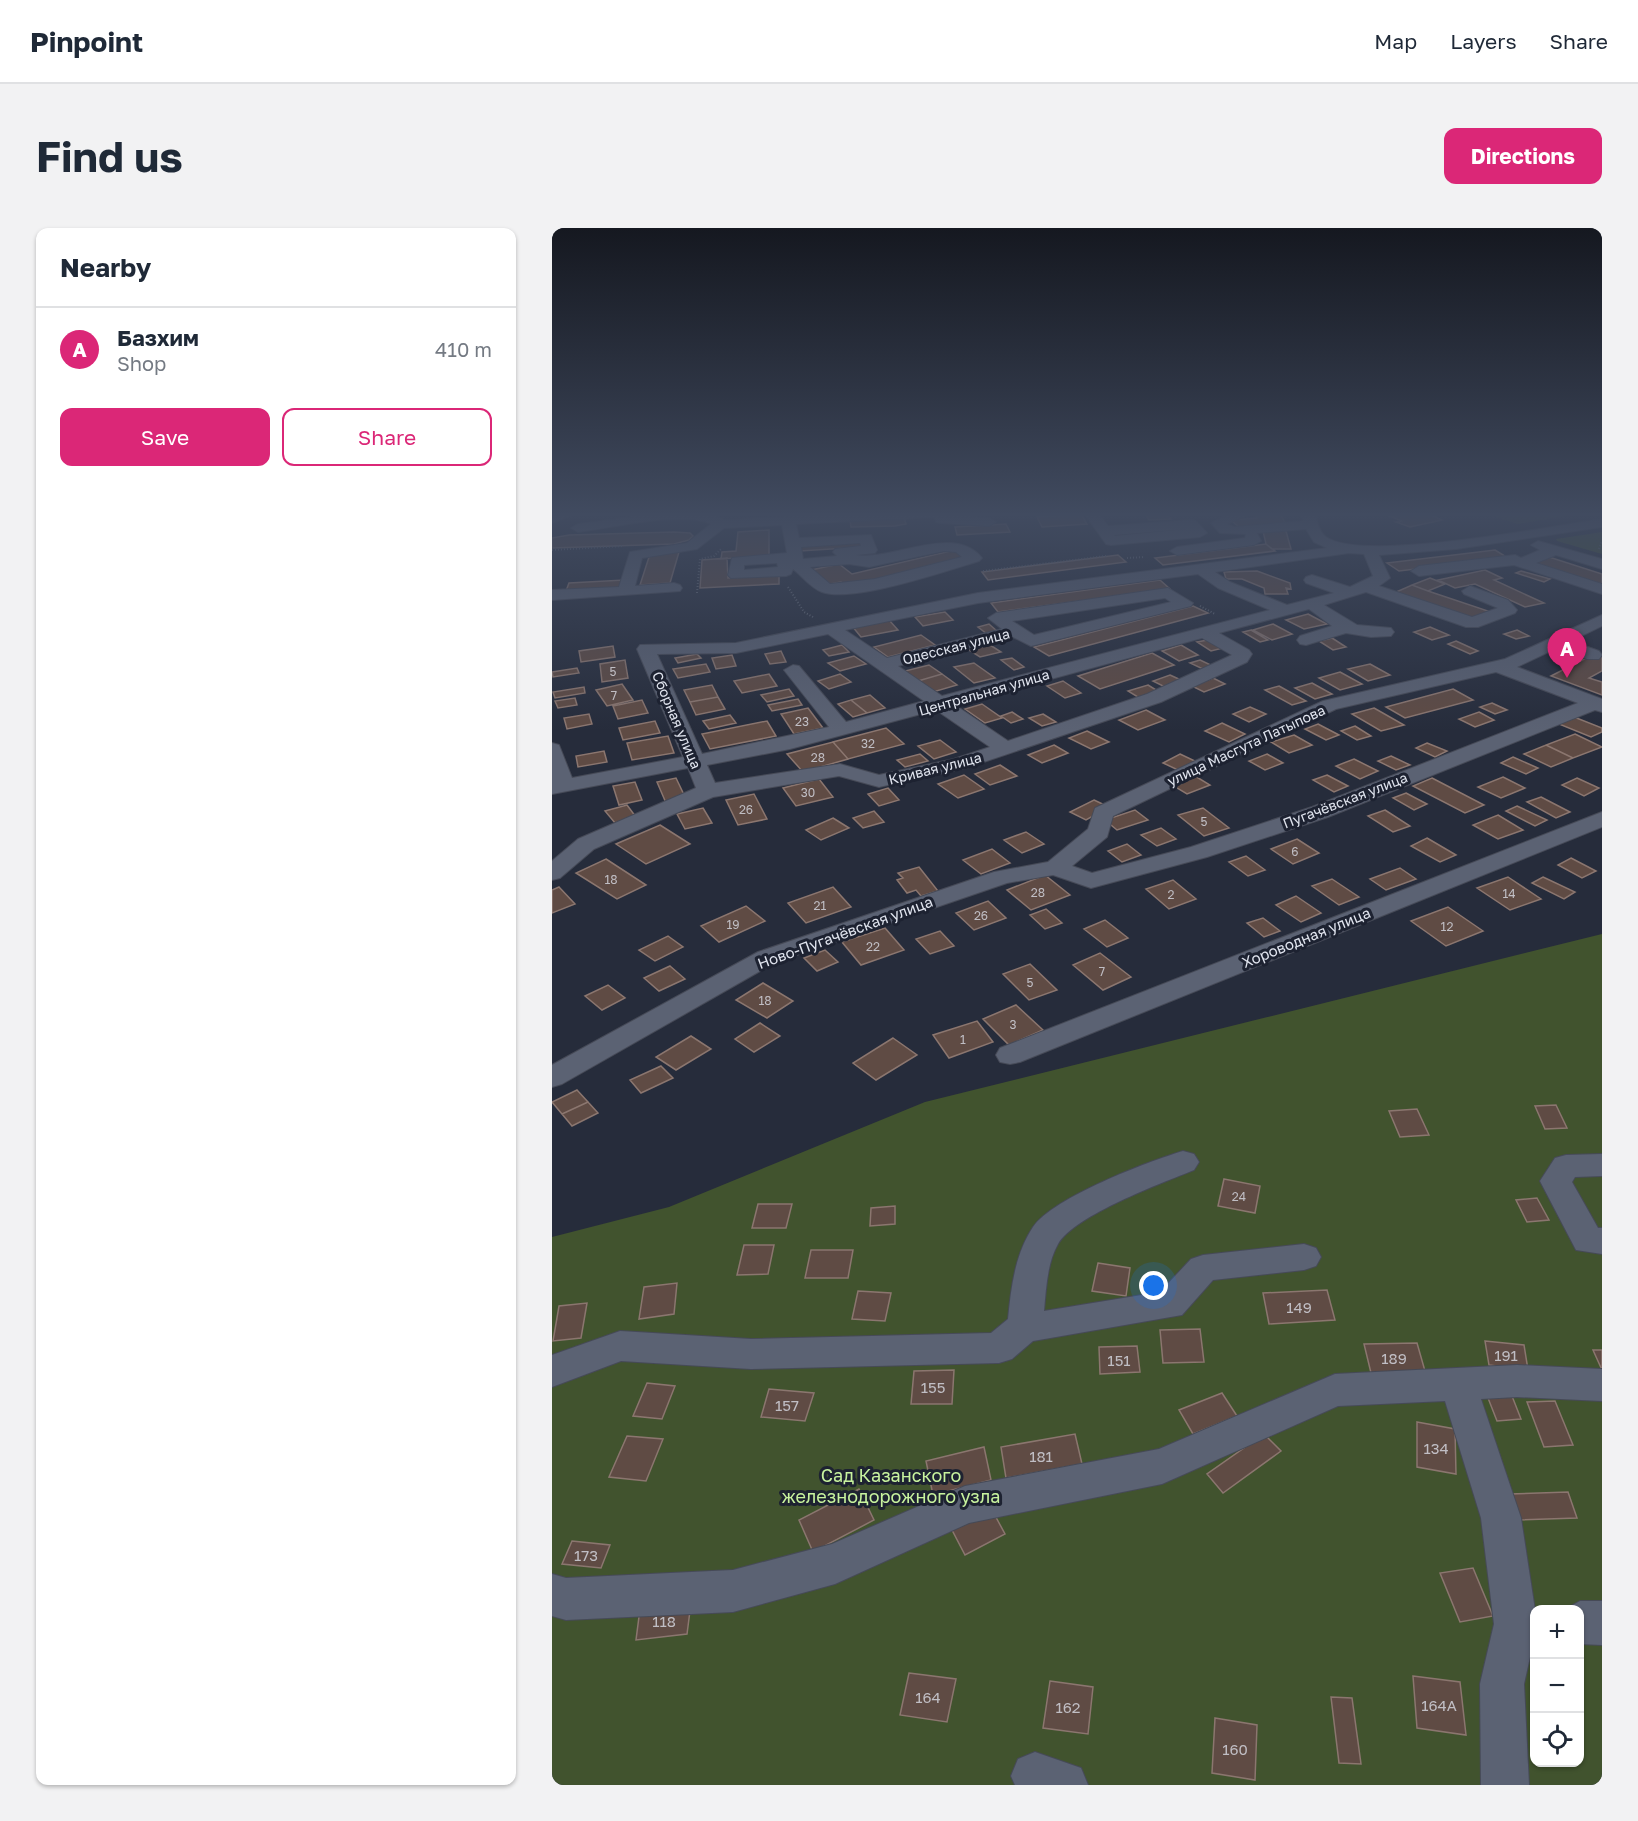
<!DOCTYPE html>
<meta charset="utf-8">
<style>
:root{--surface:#fff;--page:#f2f2f3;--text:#1f2937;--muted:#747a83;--line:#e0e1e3;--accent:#db2777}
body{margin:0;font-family:"Golos Text",sans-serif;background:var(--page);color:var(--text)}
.controls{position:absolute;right:18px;bottom:18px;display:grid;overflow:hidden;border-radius:12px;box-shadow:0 2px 4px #0004}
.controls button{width:54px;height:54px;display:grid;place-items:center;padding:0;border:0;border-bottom:2px solid var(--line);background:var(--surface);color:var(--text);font:30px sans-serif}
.you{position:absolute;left:602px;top:1058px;width:21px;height:21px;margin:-15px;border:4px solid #fff;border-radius:50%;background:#1a73e8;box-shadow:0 0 0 9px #1a73e833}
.badge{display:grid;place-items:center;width:39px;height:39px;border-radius:50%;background:var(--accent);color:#fff;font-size:20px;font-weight:700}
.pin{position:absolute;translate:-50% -50px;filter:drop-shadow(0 2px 3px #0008)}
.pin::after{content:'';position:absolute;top:32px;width:21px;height:18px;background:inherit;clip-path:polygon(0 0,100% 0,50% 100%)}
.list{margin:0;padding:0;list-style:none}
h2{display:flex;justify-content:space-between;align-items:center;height:78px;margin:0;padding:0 24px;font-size:26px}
h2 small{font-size:20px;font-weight:400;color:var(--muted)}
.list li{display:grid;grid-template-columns:39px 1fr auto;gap:18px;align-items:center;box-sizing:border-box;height:84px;padding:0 24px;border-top:2px solid var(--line)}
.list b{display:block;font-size:22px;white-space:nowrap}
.list p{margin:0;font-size:20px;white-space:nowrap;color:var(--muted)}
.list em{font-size:20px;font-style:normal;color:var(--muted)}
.actions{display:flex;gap:12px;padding:18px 24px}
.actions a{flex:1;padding:14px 0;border:2px solid var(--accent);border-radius:12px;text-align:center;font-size:21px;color:var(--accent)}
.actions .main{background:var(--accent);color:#fff}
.icon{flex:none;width:33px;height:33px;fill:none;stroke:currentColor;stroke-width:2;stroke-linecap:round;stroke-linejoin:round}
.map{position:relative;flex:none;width:1050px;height:1557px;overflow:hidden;border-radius:12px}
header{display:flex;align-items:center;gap:36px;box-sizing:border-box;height:84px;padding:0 30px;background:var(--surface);border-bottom:2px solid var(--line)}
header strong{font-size:28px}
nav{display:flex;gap:33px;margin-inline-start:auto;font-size:21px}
.intro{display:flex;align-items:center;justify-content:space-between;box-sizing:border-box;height:144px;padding:0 36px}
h1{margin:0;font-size:42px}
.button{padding:15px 27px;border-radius:12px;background:var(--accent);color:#fff;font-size:21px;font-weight:700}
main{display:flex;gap:36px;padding:0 36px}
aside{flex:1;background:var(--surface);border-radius:12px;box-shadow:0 2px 4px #0004}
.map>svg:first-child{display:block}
</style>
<header>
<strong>Pinpoint</strong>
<nav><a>Map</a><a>Layers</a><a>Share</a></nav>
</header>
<div class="intro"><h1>Find us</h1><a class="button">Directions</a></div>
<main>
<aside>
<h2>Nearby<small></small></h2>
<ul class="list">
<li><span class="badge">A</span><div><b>Базхим</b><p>Shop</p></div><em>410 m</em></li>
</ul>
<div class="actions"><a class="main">Save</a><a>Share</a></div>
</aside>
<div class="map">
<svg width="1050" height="1557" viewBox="0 0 1050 1557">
<rect width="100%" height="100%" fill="#262c3b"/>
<!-- green -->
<path fill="#41532e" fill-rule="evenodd" d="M939,285h92l-65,11 -26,-8z
M1050,304v22l-45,-13 -1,-2z
M1050,706v851h-1050v-548l117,-30 256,-105zM982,1382h46v152h-46z"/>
<!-- building -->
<path fill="#5f4b44" stroke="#8b766f" stroke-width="1.5" d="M592,285h22l5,6 -22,1z
M703,285h25l6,12 -45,4 -10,-9 26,-2z
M830,285h64l-13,3 9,4 -32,7 -14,-5 6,-1z
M529,286l6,10 -45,3 -5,-10z
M352,289l2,7 -11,2 -44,1 -1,-7z
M454,296l4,8 -53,3 -2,-8z
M217,302v26l-48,3 1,-7 14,-1 2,-19z
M711,303h23l5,18h-19l-6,-5z
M122,304l16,1 3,3 -4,4 -15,4 -122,4v-10l17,-3z
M309,312l1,7 -62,4 -1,-7z
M714,316l9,7 -112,14 -8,-7z
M403,322l13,8 -120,29 -7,-5 -11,2 -19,-14 28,-6 13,10z
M943,322l13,8 -109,13 -12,-8z
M127,324l-9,31 -30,2 10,-31z
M566,327l8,7 -138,18 -6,-8z
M997,329l53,17v10l-71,-19z
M175,330l1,20 51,-3v9l-79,4 2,-28z
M933,342l17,8 -8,2 50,23 -19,4 -50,-23 -20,4 -17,-8z
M705,343l33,12 1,6 -5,-1 2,6h-23l-1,-6 -22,-9h-16l-2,-7z
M969,343l29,8 -6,3 -28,-9z
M878,350l15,6 -17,7 -16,-6z
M72,352l-3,8 -55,3 3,-8z
M608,352l10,9 -172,23 -7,-9z
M860,357l16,6 66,22 -17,8 -83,-28z
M641,378l15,7 -159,43 -15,-9z
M393,384l8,8 -30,6 -8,-9z
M756,386l19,10 -23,5 -18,-9z
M337,392l9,10 -37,7 -9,-11z
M437,396l9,8 -11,2 -9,-7z
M721,396l19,10 -20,6 -19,-10z
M878,399l19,8 -17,5 -18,-8z
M699,402l17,10 -8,2 -17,-10z
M965,402l12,6 -13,3 -12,-5z
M369,407l14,10 -47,12 -14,-10z
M780,410l14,9 -13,3 -14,-9z
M661,411l14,8 -16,4 -14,-9z
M904,413l22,10 -8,3 -22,-10z
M290,417l7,7 -20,4 -6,-6z
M438,417l11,7 -21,5 -11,-7z
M629,417l17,10 -19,6 -17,-10z
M61,418l2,11 -34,5 -2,-11z
M229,423l5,11 -16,2 -5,-10z
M600,425l22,12 -74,24 -22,-13z
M1044,425l6,2v16l-13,7 13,4v13l-51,-19z
M145,426l4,4 -23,5 -3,-5z
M180,427l4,11 -20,3 -4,-11z
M302,428l12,8 -26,7 -12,-8z
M460,430l12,9 -10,3 -13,-10z
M73,432l3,18 -26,4 -2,-18z
M648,432l15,7 -10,3 -15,-7z
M422,435l21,15 -21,5 -20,-16z
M154,436l4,8 -32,6 -5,-9z
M818,436l20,11 -22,6 -20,-12z
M377,437l13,9 -24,7 -13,-10z
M25,440l2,5 -26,4 -1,-5z
M788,444l22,12 -22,6 -21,-12z
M217,446l8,12 -35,7 -8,-12z
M288,446l11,8 -22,7 -11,-8z
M390,446l15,11 -24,7 -15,-11z
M618,447l13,6 -18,6 -12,-6z
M661,450l12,6 -21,8 -12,-6z
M511,453l18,12 -16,5 -18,-12z
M760,455l20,11 -17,5 -20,-11z
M70,456l11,16 -26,6 -11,-16z
M160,457l6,12 -28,5 -6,-12z
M596,457l13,8 -20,6 -13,-8z
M727,458l27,15 -14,4 -27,-15z
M32,459l1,6 -30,5 -2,-6z
M237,461l5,7 -27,6 -6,-7z
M901,461l20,11 -68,18 -19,-11z
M318,467l15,13 -18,5 -16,-13z
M166,469l7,12 -29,6 -6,-13z
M23,470l2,7 -19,3 -3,-7z
M246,471l4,6 -30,6 -4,-6z
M90,472l6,13 -30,6 -5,-13z
M299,472l16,13 -14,4 -15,-13z
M940,475l15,7 -12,4 -15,-7z
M430,476l20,14 -17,5 -20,-14z
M698,479l16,7 -17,8 -16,-8z
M256,480l15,20 -29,6 -13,-20z
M822,480l30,17 -23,6 -29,-17z
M594,482l19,10 -27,10 -19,-10z
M460,484l11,7 -12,4 -10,-7z
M927,484l15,8 -19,7 -16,-8z
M37,486l3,10 -25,5 -3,-11z
M491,486l13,8 -14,4 -13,-8z
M178,487l6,8 -27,6 -6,-8z
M1022,489l28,11v4l-11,5 -32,-13z
M103,493l5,12 -37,7 -4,-12z
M215,493l9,15 -66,13 -8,-15z
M670,495l23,11 -16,8 -24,-11z
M766,496l21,11 -13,5 -21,-11z
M803,498l16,10 -14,4 -16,-9z
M334,500l18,16 -56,15 -15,-17z
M535,503l22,11 -18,7 -22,-11z
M1023,506l27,13 -29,11 -27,-13z
M742,507l18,10 -23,8 -18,-11z
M116,508l6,17 -42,7 -5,-17z
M388,512l16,12 -22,7 -16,-13z
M281,514l15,17 -45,13 -16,-18z
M875,515l20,8 -12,6 -19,-9z
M502,517l14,8 -26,10 -14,-8z
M994,517l27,13 -22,9 -27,-13z
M52,523l3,11 -29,5 -2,-11z
M368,526l8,7 -23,6 -8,-7z
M628,526l17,8 -17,9 -17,-8z
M715,526l16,9 -18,7 -16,-9z
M839,528l19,9 -14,5 -18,-9z
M961,529l25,11 -12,6 -25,-11z
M802,531l24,12 -18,8 -24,-13z
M448,537l17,11 -27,9 -15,-11z
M412,547l20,14 -26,9 -20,-14z
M775,547l21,11 -14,6 -21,-12z
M643,548l15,9 -23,9 -15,-9z
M951,549l22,11 -24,10 -23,-11z
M124,550l10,21 -20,4 -9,-21z
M880,550l52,27 -19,8 -52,-27z
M1025,550l22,10 -15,8 -22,-11z
M267,551l14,18 -37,9 -13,-18z
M83,554l7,18 -23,5 -6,-19z
M336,560l11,12 -20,6 -11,-12z
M854,565l21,11 -13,6 -21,-12z
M202,566l13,25 -29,6 -12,-25z
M989,569l29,15 -14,6 -29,-16z
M542,572l15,7 -23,13 -16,-8z
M75,577l9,12 -21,6 -10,-12z
M965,578l30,14 -12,6 -29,-15z
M151,580l9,15 -27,6 -8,-15z
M651,580l26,20 -25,8 -26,-21z
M583,582l13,10 -31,10 -12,-10z
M833,582l25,16 -17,6 -25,-16z
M322,583l10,11 -21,6 -10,-10z
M946,587l25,15 -25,9 -25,-14z
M281,590l16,10 -28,12 -15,-10z
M108,597l30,19 -44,20 -30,-20z
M609,600l15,11 -19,7 -16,-11z
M474,604l18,12 -22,9 -18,-13z
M875,610l29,17 -16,7 -29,-16z
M745,611l22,14 -26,11 -22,-15z
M575,616l14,11 -19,7 -14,-11z
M440,621l18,14 -29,11 -18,-14z
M694,628l19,14 -17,6 -19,-14z
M1019,630l25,13 -14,7 -24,-13z
M54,631l40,26 -29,14 -41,-26z
M367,639l19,24 -17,5 -5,-6 -9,3 -10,-13 6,-2 -5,-5z
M848,640l16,11 -30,11 -16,-11z
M493,647l25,20 -39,15 -24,-20z
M956,649l33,22 -31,11 -33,-22z
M991,649l32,15 -11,7 -32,-16z
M780,651l27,18 -20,8 -27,-19z
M621,652l23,19 -27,10 -23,-20z
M7,659l16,17 -23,9v-23z
M281,659l18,20 -45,16 -18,-20z
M744,668l25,17 -20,9 -25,-17z
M436,673l18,17 -32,12 -18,-17z
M194,678l19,15 -46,21 -18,-16z
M896,679l35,24 -37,15 -35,-25z
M494,681l16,14 -17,6 -15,-14z
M711,690l17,13 -16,6 -17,-14z
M553,692l23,18 -21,9 -23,-18z
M333,700l19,22 -43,15 -19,-23z
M388,703l14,15 -24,8 -14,-15z
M116,708l15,11 -28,14 -16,-11z
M273,722l13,12 -21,9 -13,-13z
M548,725l31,24 -28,13 -30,-25z
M478,736l27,26 -28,10 -26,-26z
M118,738l15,13 -26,12 -15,-13z
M211,755l30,18 -26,17 -31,-18z
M56,757l17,13 -23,12 -17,-14z
M464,777l27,25 -34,15 -26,-26z
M425,793l16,21 -44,16 -16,-23z
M208,795l20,13 -26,16 -19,-13z
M139,808l20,13 -35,21 -20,-13z
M341,810l24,17 -41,25 -23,-17z
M109,838l12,12 -32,15 -11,-13z
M25,862l11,12 -26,12 -10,-12z
M36,874l10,11 -26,13 -10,-12z
M1004,877l11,23 -22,1 -10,-23z
M865,881l12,26 -29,2 -11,-26z
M672,951l36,7 -5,27 -37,-7z
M985,970l12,22 -22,2 -11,-22z
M206,976h34l-6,24h-34z
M343,978v18l-25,2 1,-18z
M192,1017h30l-6,29 -31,1z
M259,1022h42l-5,28h-43z
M546,1035l32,5 -4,28 -34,-5z
M125,1055l-3,31 -35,5 5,-32z
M775,1062l8,30 -66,4 -6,-31z
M306,1063l33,2 -6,28 -33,-2z
M35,1075l-6,35 -28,3 6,-35z
M648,1101l4,33 -41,1 -3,-33z
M933,1113l39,4 4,25 -39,-5z
M865,1115l8,28 -54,2 -7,-29z
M585,1118l3,26 -40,2 -1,-27z
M1041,1122h9v20z
M402,1142l-2,34h-41l3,-33z
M95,1155l28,3 -13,33 -29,-3z
M217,1161l45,4 -9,28 -44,-4z
M670,1165l15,23 -44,18 -14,-24z
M960,1168l9,23 -24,2 -9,-23z
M1003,1173l18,44 -29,2 -17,-45z
M865,1194l38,7 1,45 -39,-7z
M523,1206l7,30 -76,14 -5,-31z
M712,1206l17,17 -58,42 -16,-19z
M75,1208l36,3 -17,42 -37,-4z
M432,1219l7,33 -58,15 -7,-34z
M307,1261l15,31 -61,32 -14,-32z
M1016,1264l9,26 -58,2 -9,-26z
M439,1280l14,26 -40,21 -14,-27z
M20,1313l38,4 -9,23 -39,-4z
M921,1340l20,48 -33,6 -20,-49z
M139,1375l-4,31 -51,6 4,-31z
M357,1445l47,6 -9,43 -47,-7z
M861,1448l47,6 6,53 -49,-7z
M498,1453l43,6 -5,47 -45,-6z
M779,1469l21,1 9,66 -22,-1z
M663,1490l42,7 -2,55 -43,-7z"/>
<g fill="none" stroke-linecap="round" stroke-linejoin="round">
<defs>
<path id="minor" d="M4,285h20l-24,10v-9z
M75,285h79l19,7 131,-7h107l-2,3 28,2 7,4 -7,4 -48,-3 -5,-1 -1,-5 -139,7 3,14 72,-3 6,15 -2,3 -19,2c37,6 98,-32 126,3l-3,3c-33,10 -126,42 -157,31 -11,-4 -20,-16 -29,-23l-2,5 -5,2 -55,2 -3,-3 4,-17 55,-5 -5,-28 -58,3 -27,21 -55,9 -7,28 39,-3 6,2 2,3 -2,3 -128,9v-10l67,-3 11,-35 57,-9 24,-19c-29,-14 -99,4 -133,8l-7,-4 7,-4 54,-7zM308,315l1,3 -26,3 -2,3 4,4 -34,3 -2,-12zM392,323l12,1 6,5 -87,22 -45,5 -20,-17 39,-3 20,3zM225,335l1,4 -34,3v-5z
M532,285h14l10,13 83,-6 5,1 11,12 -7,4 -89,8 -5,-1zM635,301l-72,7 -1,-1z
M680,285h19l-24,11 7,3 69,-6 -2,-8h14c2,8 4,19 11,24 37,26 226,-11 276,-18v8l-146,22 -77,6 11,23 -11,8 93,31 26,-9 -34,-14 -2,-3 8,-5 38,14 9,10 -2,3 -37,14h-12l-100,-35 -42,13 33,20 34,3 3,4 -3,4 -20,1 -25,-4 -40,12 -6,-1 -3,-4 3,-4 32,-10 -23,-17 -90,24 30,17 3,4 -5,8 -86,40 -195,66 -87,19 -40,-11 -126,21 -119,52 -34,29 -8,2v-19l26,-22 118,-51 -8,-20 -136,26v-51l7,2 13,33 111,-21 -46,-108 3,-4 96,-2 242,-50 349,-45 -13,-6 -8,-13 -49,4 4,8 -7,4 -77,10 -7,-4 7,-4 68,-9 1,-4 -26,-1 -9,-10zM797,325l15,1 9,22 -23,11 -38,-12 -6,2 -2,3 2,3 28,10 -47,12 -57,-23 -15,-10zM646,346l20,14 52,22 -328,86 -44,-30 115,-29 18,9 160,-40 2,-3 -25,-15 -172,25 -8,5 14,11 -115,29 -42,-28 133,-27zM613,370l6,4 -137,33 -22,-14zM276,406l96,67 -78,21 -47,-56 -6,-1 -9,5 45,57 -127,27 -45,-100 79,-1zM650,410l30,17 -85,39 -139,47 -53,-36zM384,482l54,37 -36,12 -75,16 -39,-11 -125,19 -8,-18 83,-16z
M986,313l64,18v10l-46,-14 -20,8 66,21v10l-88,-29 -95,11 -8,-5 8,-5 96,-11 6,3 19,-8 -9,-5z
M1050,387v11l-31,15 28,10 3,4 -3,4h-12l-30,-11 -40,19 85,32v13l-7,-2 -267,107 -121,40 -116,31 -38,-13 -46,8 -231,79 -214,122 -10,3v-22l206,-113 236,-80 54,-10 40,-33 7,-21 228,-107 182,-42zM944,444l82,31 -266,104 -121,40 -99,26 -20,-7 35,-29 6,-21 223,-107z
M1050,584v15l-582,235 -10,2 -10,-2 -4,-7 4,-7z
M631,923l11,3 5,8 -5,8c-32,13 -119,45 -136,74 -11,19 -12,46 -14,67l116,-19 31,-33 12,-4 101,-11 12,4 5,9 -5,9 -12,4 -91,10 -31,35 -149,26 -21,18 -13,4 -248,6 -130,-8 -69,26v-32l68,-24 131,8 240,-6 17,-14c3,-31 7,-65 25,-92 21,-30 114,-65 150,-76z
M1050,926v22l-27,1 -3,5 26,46h4v26l-26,-4 -36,-69 15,-23 11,-3z
M965,1137l85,4v32l-85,-4 -36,2 40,119 14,92 -1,29 -10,45 5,101h-48l-1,-101 14,-60 -13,-106 -36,-117 -107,5 -176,78 -193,39 -134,61 -102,28 -167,8 -14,-4v-42l14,4 167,-8 99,-26 133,-58 194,-37 176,-75z
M1028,1373h22v44l-22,-1v-34h-16z
M483,1524l46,16 7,17h-73l-4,-9 7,-17z"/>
</defs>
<!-- minor casing -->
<use href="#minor" stroke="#464a57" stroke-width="2"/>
<!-- path -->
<path stroke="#656b78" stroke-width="2" stroke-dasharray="1 2" stroke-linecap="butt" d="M1047,321l3,-8
M0,322l72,-4
M575,330l18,-1
M431,343l123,-15
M236,359l16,25 9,5
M145,365l3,-34 14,-3 7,-7
M648,378l15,8"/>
<!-- minor -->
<use href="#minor" fill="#5b6273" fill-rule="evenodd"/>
</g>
<!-- sky -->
<linearGradient id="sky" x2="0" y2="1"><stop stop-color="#151820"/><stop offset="0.57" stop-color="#414b60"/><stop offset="1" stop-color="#414b60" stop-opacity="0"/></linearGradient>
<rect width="1050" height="503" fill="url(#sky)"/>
<g text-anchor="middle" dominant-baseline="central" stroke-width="6" stroke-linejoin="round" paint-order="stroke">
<!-- number labels -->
<g font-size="12" fill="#c0bec4">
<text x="61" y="443">5</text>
<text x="62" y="467">7</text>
<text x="250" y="493">23</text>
<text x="316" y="515">32</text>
<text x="266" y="529">28</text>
<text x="256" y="564">30</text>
<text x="194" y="581">26</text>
<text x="652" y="593">5</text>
<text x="743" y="623">6</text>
<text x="59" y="651">18</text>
<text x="486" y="664">28</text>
<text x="957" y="665">14</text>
<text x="619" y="666">2</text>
<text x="268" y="677">21</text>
<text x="429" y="687">26</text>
<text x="181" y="696">19</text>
<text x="895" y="698">12</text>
<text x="321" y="718">22</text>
<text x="550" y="743">7</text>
<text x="478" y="754">5</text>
<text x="213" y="772">18</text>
<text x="461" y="796">3</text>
<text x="411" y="811">1</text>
<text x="687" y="968">24</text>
</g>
<!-- far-street labels -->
<g font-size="14" fill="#e1e5ef" stroke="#1d2231">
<text transform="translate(404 418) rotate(-14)">Одесская улица</text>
<text transform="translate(432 464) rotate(-16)">Центральная улица</text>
<text transform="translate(125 492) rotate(67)">Сборная улица</text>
<text transform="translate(694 517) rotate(-25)">улица Масгута Латыпова</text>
<text transform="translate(383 540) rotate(-14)">Кривая улица</text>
<text transform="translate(793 572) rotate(-21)">Пугачёвская улица</text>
</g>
<!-- street labels -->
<g font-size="15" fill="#e1e5ef" stroke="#1d2231">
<text transform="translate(293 704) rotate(-20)">Ново-Пугачёвская улица</text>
<text transform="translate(754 709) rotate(-22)">Хороводная улица</text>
</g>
<!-- near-number labels -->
<g font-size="15" fill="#c0bec4">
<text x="747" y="1079">149</text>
<text x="954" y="1127">191</text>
<text x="842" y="1130">189</text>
<text x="567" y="1132">151</text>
<text x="381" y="1159">155</text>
<text x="235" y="1177">157</text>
<text x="884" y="1220">134</text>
<text x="489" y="1228">181</text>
<text x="34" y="1327">173</text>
<text x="112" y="1393">118</text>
<text x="376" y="1469">164</text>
<text x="887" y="1477">164А</text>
<text x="516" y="1479">162</text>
<text x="683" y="1521">160</text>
</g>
<!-- near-park labels -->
<g font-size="18" fill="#c8f39e" stroke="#1d2231">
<text x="339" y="1247">Сад Казанского<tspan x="339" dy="21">железнодорожного узла</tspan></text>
</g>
</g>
</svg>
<div class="controls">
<button>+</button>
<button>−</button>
<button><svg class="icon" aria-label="locate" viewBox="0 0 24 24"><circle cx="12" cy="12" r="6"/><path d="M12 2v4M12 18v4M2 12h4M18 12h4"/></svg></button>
</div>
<div class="you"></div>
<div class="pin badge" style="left:1015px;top:450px">A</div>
</div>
</main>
